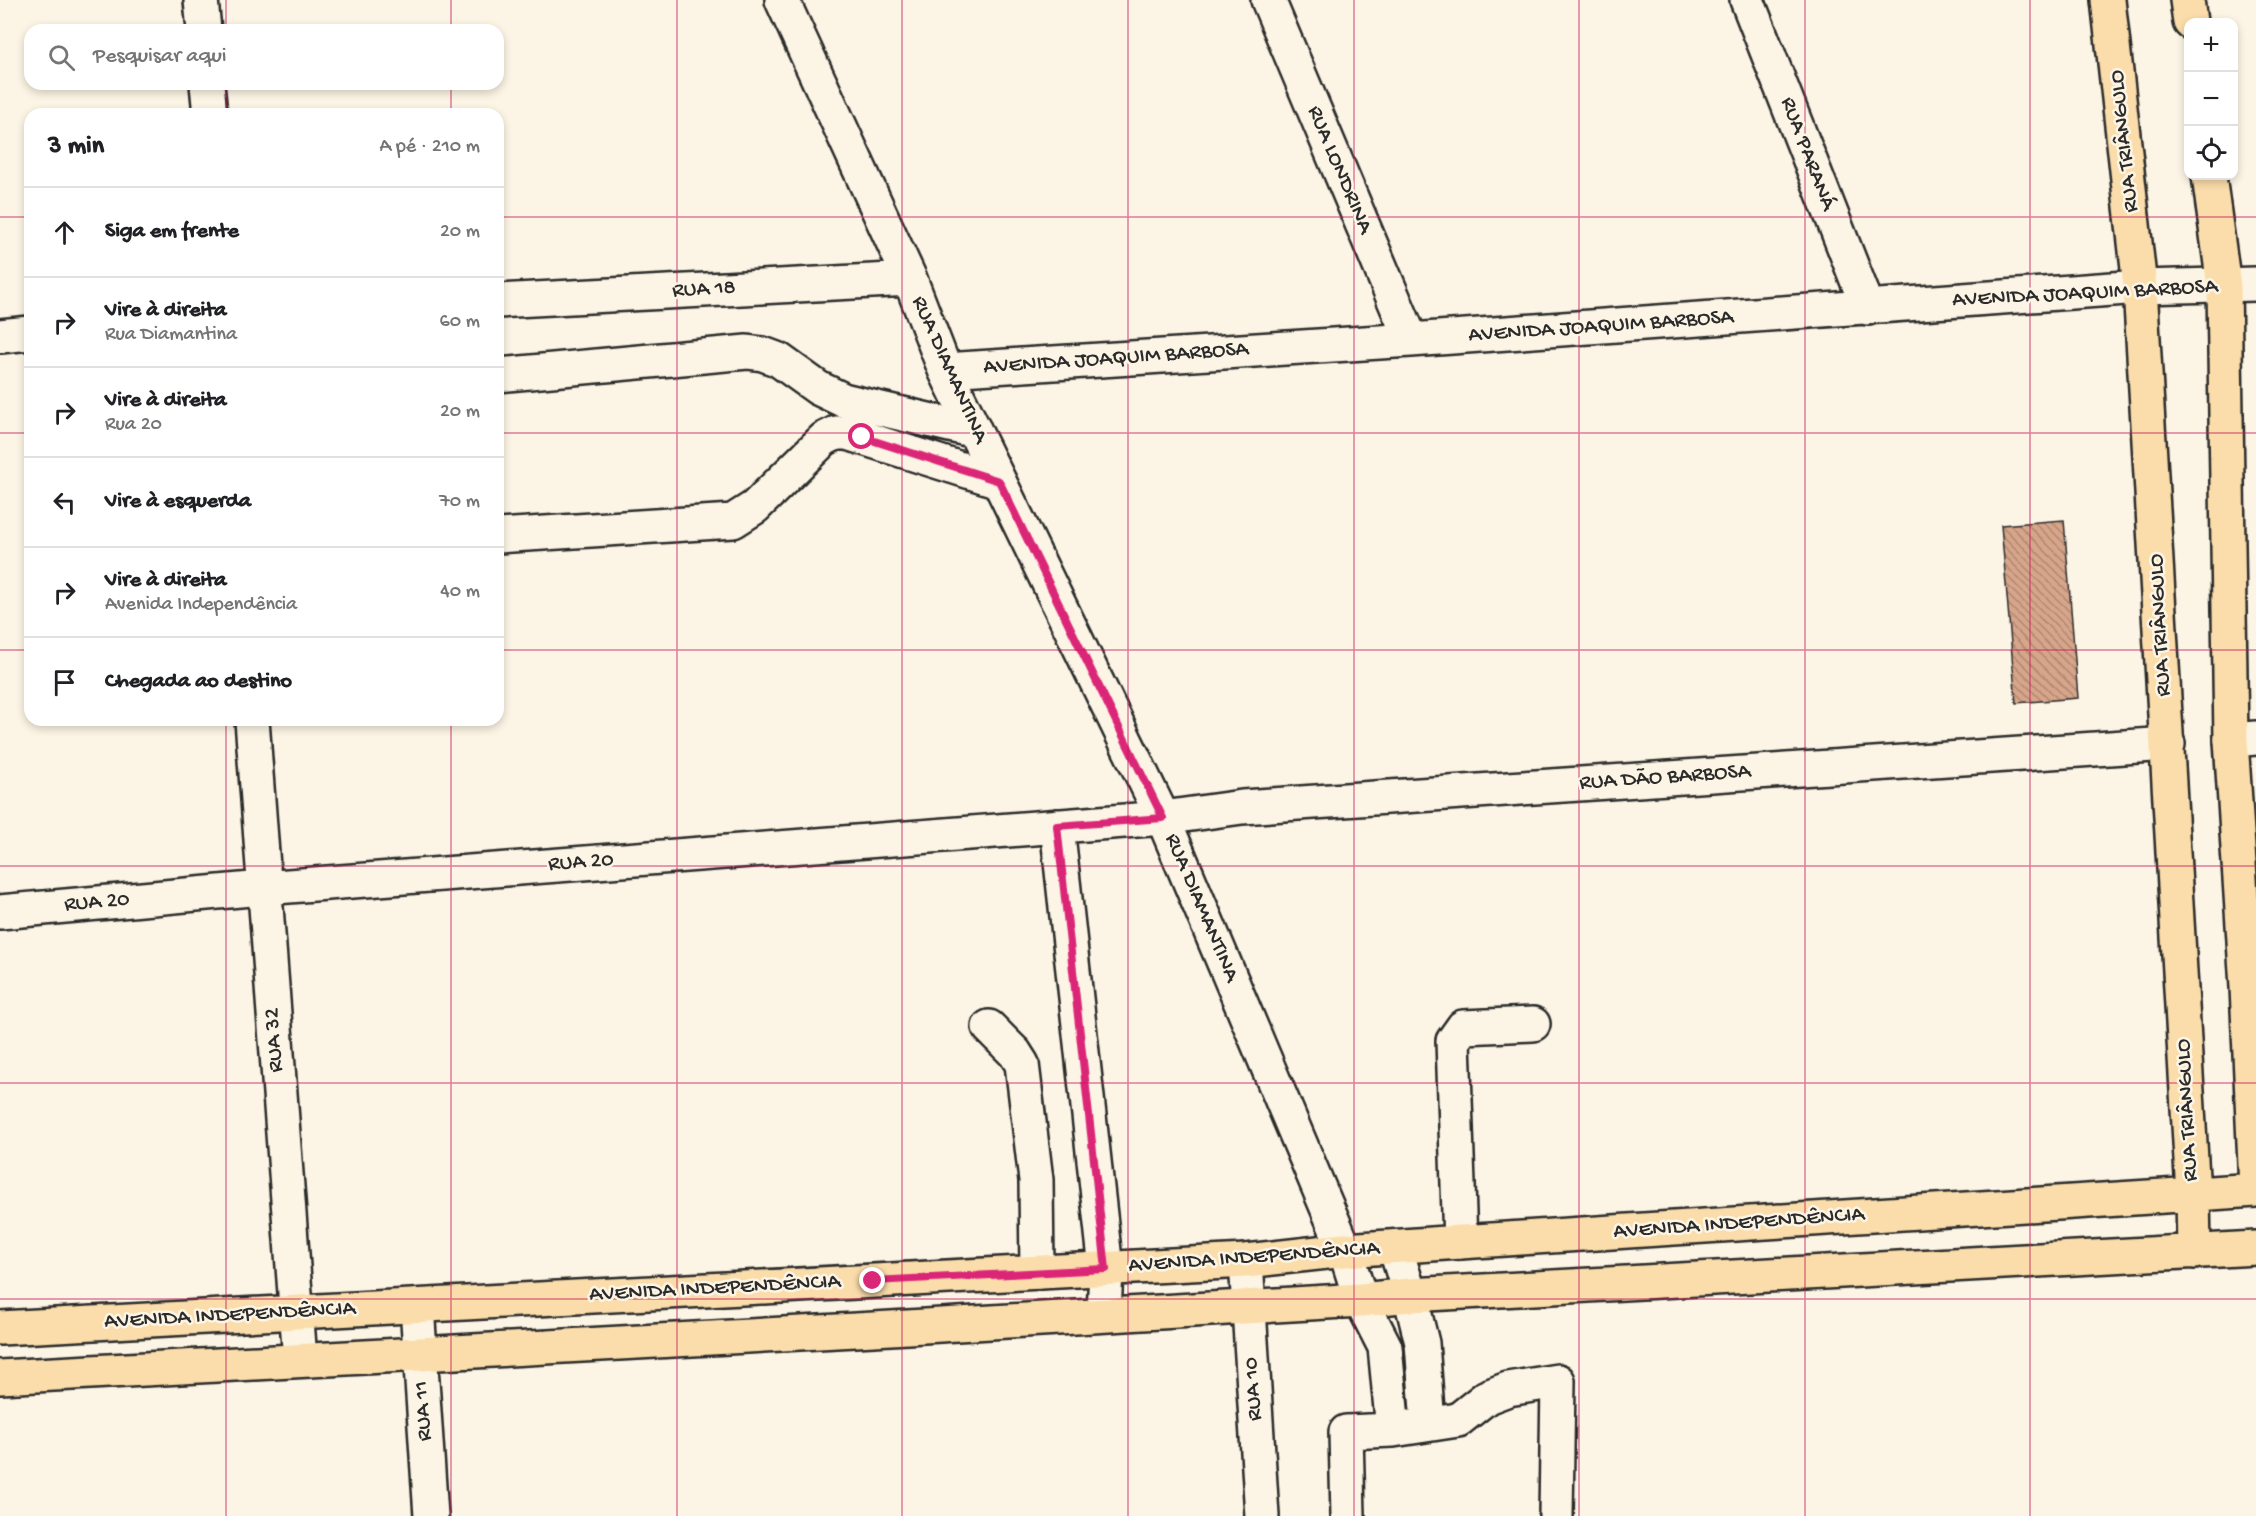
<!DOCTYPE html>
<html lang="pt">
<meta charset="utf-8">
<style>
:root{--surface:#fff;--page:#f2f2f2;--text:#202124;--muted:#757577;--line:#e0e0e0}
body{margin:0;font-family:"Gochi Hand",sans-serif;background:var(--page);color:var(--text)}
.controls{position:absolute;right:18px;top:18px;display:grid;overflow:hidden;border-radius:12px;box-shadow:0 3px 9px #0003}
.controls button{width:54px;height:54px;display:grid;place-items:center;padding:0;border:0;border-bottom:2px solid var(--line);background:var(--surface);color:var(--text);font:30px sans-serif}
.stop{position:absolute;width:18px;height:18px;margin:-14px;border:4px solid #db2777;border-radius:50%;background:#fff}
.stop.end{background:#db2777;border-color:#fff;box-shadow:0 2px 6px #0008}
.list{margin:0;padding:0;list-style:none}
h2{display:flex;justify-content:space-between;align-items:center;height:78px;margin:0;padding:0 24px;font-size:26px}
h2 small{font-size:20px;font-weight:400;color:var(--muted)}
.list li{display:grid;grid-template-columns:39px 1fr auto;gap:18px;align-items:center;box-sizing:border-box;height:90px;padding:0 24px;border-top:2px solid var(--line)}
.list b{display:block;font-size:22px;white-space:nowrap}
.list p{margin:0;font-size:20px;white-space:nowrap;color:var(--muted)}
.list em{font-size:20px;font-style:normal;color:var(--muted)}
.icon{flex:none;width:33px;height:33px;fill:none;stroke:currentColor;stroke-width:2;stroke-linecap:round;stroke-linejoin:round}
.map{position:relative;flex:none;width:2256px;height:1516px;overflow:hidden}
.search{position:absolute;background:var(--surface);box-shadow:0 3px 9px #0003;left:24px;top:24px;width:480px;height:66px;display:flex;align-items:center;gap:15px;box-sizing:border-box;padding:0 21px;border-radius:18px;color:var(--muted);font-size:22px}
.panel{position:absolute;background:var(--surface);box-shadow:0 3px 9px #0003;left:24px;top:108px;width:480px;height:618px;border-radius:18px}
.map>svg:first-child{display:block}
</style>
<div class="map">
<svg width="2256" height="1516" viewBox="0 0 2256 1516">
<defs>
<pattern id="building-back-hatch" width="6" height="6" patternUnits="userSpaceOnUse" patternTransform="scale(1.5)"><rect width="6" height="6" fill="#d7a58a"/><path d="M-1 5l2 2M0 0l6 6M5-1l2 2" fill="none" stroke="#af8771"/></pattern>
</defs>
<rect width="100%" height="100%" fill="#fcf5e5"/>
<filter id="ink" filterUnits="userSpaceOnUse"><feTurbulence type="fractalNoise" baseFrequency=".0167" numOctaves="2"/><feDisplacementMap in="SourceGraphic" scale="12" xChannelSelector="R" yChannelSelector="G"/><feConvolveMatrix kernelMatrix="1 2 1 2 8 2 1 2 1" color-interpolation-filters="sRGB"/></filter>
<g filter="url(#ink)">
<!-- building -->
<path fill="url(#building-back-hatch)" stroke="#2b2b2b" stroke-width="1.5" d="M2064,520l14,178 -62,5 -15,-178z"/>
<g fill="none" stroke-linecap="round" stroke-linejoin="round">
<defs>
<path id="minor" d="M201,0l3,30
M782,0l128,279 35,91 218,448 182,432 16,50 24,47 8,83
M1268,0l143,340
M1747,0l121,308
M207,84l3,30
M498,301l412,-22
M0,336l30,-3
M945,370l466,-30 729,-53 116,-3
M498,375l249,-23 16,2 16,6 39,28 25,12 132,31
M498,536l235,-15 22,-14 69,-68 12,-6h11l152,48
M252,720l48,640
M2231,740l25,-2
M1057,826l49,443 -2,45
M0,912l263,-24 900,-70 79,-11 926,-63
M989,1027l26,26 7,11 14,116 1,92
M1460,1242l-7,-201 10,-14 70,-3
M1395,1247l15,48 12,48 6,81
M1246,1261l16,255
M417,1306l14,210
M1348,1516l-2,-84 47,-2 65,-10 29,-23 21,-8 50,-8 -2,135"/>
<path id="major" d="M2108,0l32,287 53,907 1,58
M2187,0l3,22
M2209,176l15,110 7,454 16,247 9,201
M0,1328l1246,-67 99,-11 115,-8 796,-52
M0,1377l874,-48 487,-29 49,-5 846,-47"/>
</defs>
<!-- minor casing -->
<use href="#minor" stroke="#2b2b2b" stroke-width="38"/>
<!-- major casing -->
<use href="#major" stroke="#2b2b2b" stroke-width="38"/>
<!-- minor -->
<use href="#minor" stroke="#fcf5e5" stroke-width="33"/>
<!-- major -->
<use href="#major" stroke="#fbddab" stroke-width="33"/>
</g>
</g>
<g fill="none" stroke-linecap="round" stroke-linejoin="round" filter="url(#ink)">
<!-- route -->
<path stroke="#db2777" stroke-width="8" d="M862,437l137,44 164,337 -106,8 49,443 -233,12"/>
</g>
<!-- grid -->
<path fill="none" stroke="#c2185b" stroke-width="1.5" stroke-opacity="0.55" d="M226,0v30M451,0v30M677,0v1516M902,0v1516M1128,0v1516M1354,0v1516M1579,0v1516M1805,0v1516M2030,0v1516M226,84v30M451,84v30M0,217h30M498,217h1758M0,433h30M498,433h1758M0,650h30M498,650h1758M226,720v796M451,720v796M0,866h2256M0,1083h2256M0,1299h2256"/>
<g text-anchor="middle" dominant-baseline="central" stroke-width="5" stroke-linejoin="round" paint-order="stroke">
<!-- street labels -->
<g font-size="22" fill="#2b2b2b" stroke="#fcf5e5">
<text transform="translate(2125 141) rotate(-96)">RUA TRIÂNGULO</text>
<text transform="translate(1807 154) rotate(69)">RUA PARANÁ</text>
<text transform="translate(1339 170) rotate(67)">RUA LONDRINA</text>
<text transform="translate(704 290) rotate(-3)">RUA 18</text>
<text transform="translate(2085 294) rotate(-3)">AVENIDA JOAQUIM BARBOSA</text>
<text transform="translate(1601 327) rotate(-4)">AVENIDA JOAQUIM BARBOSA</text>
<text transform="translate(1116 359) rotate(-4)">AVENIDA JOAQUIM BARBOSA</text>
<text transform="translate(949 370) rotate(66)">RUA DIAMANTINA</text>
<text transform="translate(2161 625) rotate(-93)">RUA TRIÂNGULO</text>
<text transform="translate(1665 778) rotate(-4)">RUA DÃO BARBOSA</text>
<text transform="translate(581 863) rotate(-4)">RUA 20</text>
<text transform="translate(97 903) rotate(-5)">RUA 20</text>
<text transform="translate(1201 908) rotate(67)">RUA DIAMANTINA</text>
<text transform="translate(275 1040) rotate(-94)">RUA 32</text>
<text transform="translate(2188 1110) rotate(-93)">RUA TRIÂNGULO</text>
<text transform="translate(1739 1224) rotate(-4)">AVENIDA INDEPENDÊNCIA</text>
<text transform="translate(1254 1258) rotate(-4)">AVENIDA INDEPENDÊNCIA</text>
<text transform="translate(715 1289) rotate(-3)">AVENIDA INDEPENDÊNCIA</text>
<text transform="translate(230 1316) rotate(-3)">AVENIDA INDEPENDÊNCIA</text>
<text transform="translate(1254 1389) rotate(-94)">RUA 10</text>
<text transform="translate(424 1411) rotate(-94)">RUA 11</text>
</g>
</g>
</svg>
<div class="controls">
<button>+</button>
<button>−</button>
<button><svg class="icon" aria-label="locate" viewBox="0 0 24 24"><circle cx="12" cy="12" r="6"/><path d="M12 2v4M12 18v4M2 12h4M18 12h4"/></svg></button>
</div>
<div class="stop" style="left:862px;top:437px"></div>
<div class="stop end" style="left:873px;top:1281px"></div>
<div class="search"><svg class="icon" aria-label="search" viewBox="0 0 24 24"><circle cx="10" cy="10" r="6"/><path d="M15 15l6 6"/></svg>Pesquisar aqui</div>
<section class="panel">
<h2>3 min<small>A pé · 210 m</small></h2>
<ul class="list">
<li><svg class="icon" aria-label="ahead" viewBox="0 0 24 24"><path d="M12 20V5M6 11l6-6 6 6"/></svg><div><b>Siga em frente</b></div><em>20 m</em></li>
<li><svg class="icon" aria-label="right" viewBox="0 0 24 24"><path d="M7 20v-9h11M14 6l5 5-5 5"/></svg><div><b>Vire à direita</b><p>Rua Diamantina</p></div><em>60 m</em></li>
<li><svg class="icon" aria-label="right" viewBox="0 0 24 24"><path d="M7 20v-9h11M14 6l5 5-5 5"/></svg><div><b>Vire à direita</b><p>Rua 20</p></div><em>20 m</em></li>
<li><svg class="icon" aria-label="left" viewBox="0 0 24 24"><path d="M17 20v-9H6M10 6l-5 5 5 5"/></svg><div><b>Vire à esquerda</b></div><em>70 m</em></li>
<li><svg class="icon" aria-label="right" viewBox="0 0 24 24"><path d="M7 20v-9h11M14 6l5 5-5 5"/></svg><div><b>Vire à direita</b><p>Avenida Independência</p></div><em>40 m</em></li>
<li><svg class="icon" aria-label="arrive" viewBox="0 0 24 24"><path d="M6 21V4h12l-3 4 3 4H6"/></svg><div><b>Chegada ao destino</b></div></li>
</ul>
</section>
</div>
